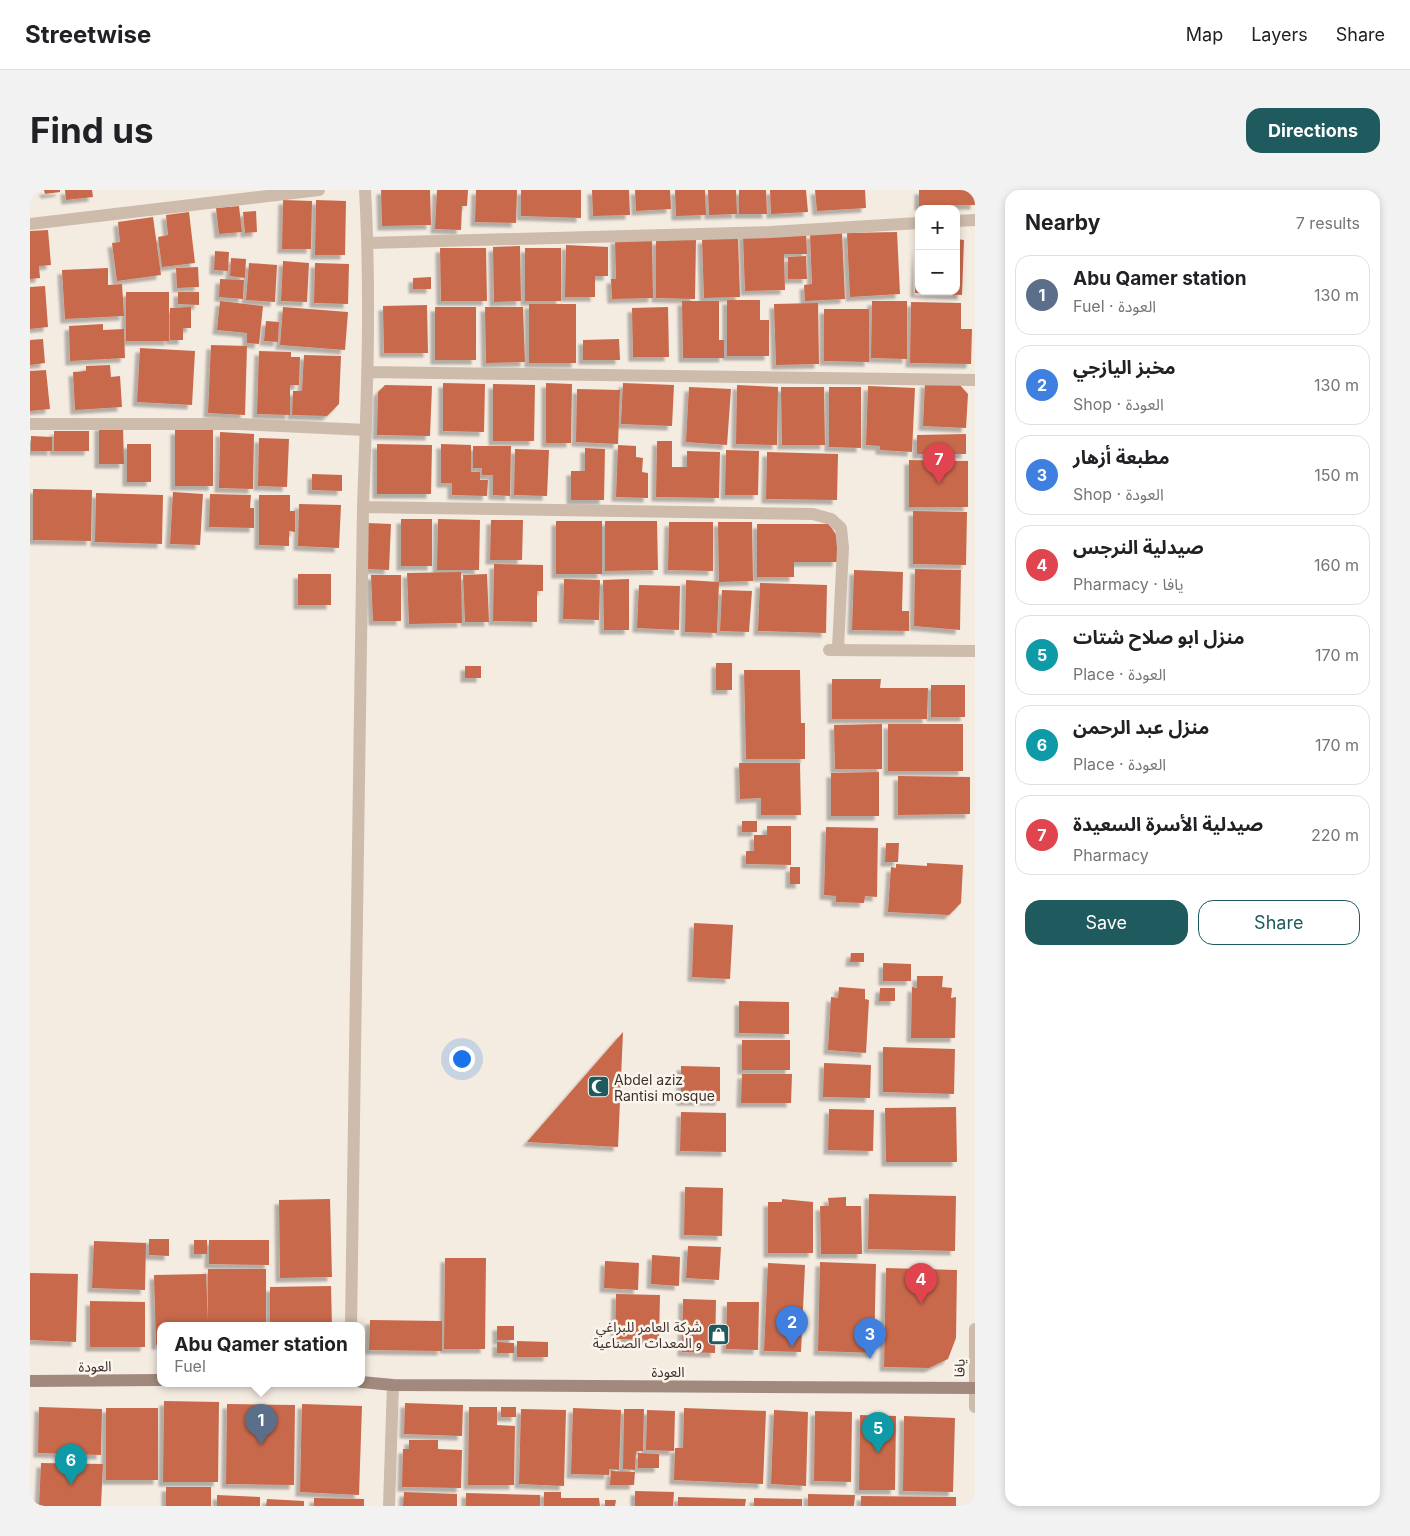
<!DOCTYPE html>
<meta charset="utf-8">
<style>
:root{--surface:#fff;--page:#f2f2f2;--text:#202124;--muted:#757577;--line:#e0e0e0;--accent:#1f5a5e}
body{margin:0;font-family:Inter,"Noto Sans Arabic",sans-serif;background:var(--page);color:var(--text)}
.controls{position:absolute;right:15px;top:15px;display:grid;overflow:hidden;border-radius:10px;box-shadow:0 2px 8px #0003}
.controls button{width:45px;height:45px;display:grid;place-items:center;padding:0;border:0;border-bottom:1px solid var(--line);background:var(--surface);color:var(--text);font:25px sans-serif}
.you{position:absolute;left:431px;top:868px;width:18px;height:18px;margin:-12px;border:4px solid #fff;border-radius:50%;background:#1a73e8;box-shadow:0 0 0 8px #1a73e833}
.badge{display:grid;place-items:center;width:32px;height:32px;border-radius:50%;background:var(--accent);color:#fff;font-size:16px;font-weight:700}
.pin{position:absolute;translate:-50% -41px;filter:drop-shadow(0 1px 2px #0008)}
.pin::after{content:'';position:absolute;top:26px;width:18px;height:15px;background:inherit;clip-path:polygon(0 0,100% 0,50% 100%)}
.popup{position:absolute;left:127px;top:1132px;width:208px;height:65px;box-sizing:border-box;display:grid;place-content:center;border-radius:10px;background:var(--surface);filter:drop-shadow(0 1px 4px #0005);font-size:16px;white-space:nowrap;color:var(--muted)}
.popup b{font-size:19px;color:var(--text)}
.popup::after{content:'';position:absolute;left:50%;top:100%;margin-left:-10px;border:10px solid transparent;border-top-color:var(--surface)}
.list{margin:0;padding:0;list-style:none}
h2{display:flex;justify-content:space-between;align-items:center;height:65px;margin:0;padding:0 20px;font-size:21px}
h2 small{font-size:16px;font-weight:400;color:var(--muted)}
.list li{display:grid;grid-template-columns:32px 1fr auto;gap:15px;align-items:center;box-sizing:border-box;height:80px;margin:0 10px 10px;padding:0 10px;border:1px solid var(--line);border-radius:15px}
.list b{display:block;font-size:19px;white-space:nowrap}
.list p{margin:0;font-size:16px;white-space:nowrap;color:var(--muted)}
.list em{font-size:16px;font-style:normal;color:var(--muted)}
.actions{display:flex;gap:10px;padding:15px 20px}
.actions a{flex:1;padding:11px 0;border:1px solid var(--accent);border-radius:15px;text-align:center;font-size:18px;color:var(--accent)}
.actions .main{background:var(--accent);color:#fff}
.map{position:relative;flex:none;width:945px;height:1316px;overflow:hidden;border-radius:15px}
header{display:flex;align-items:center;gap:30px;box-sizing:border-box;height:70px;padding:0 25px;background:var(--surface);border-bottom:1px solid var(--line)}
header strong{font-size:24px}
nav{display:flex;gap:28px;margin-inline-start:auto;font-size:18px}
.intro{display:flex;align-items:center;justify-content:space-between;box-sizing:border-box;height:120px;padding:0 30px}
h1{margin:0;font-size:35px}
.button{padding:12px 22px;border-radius:15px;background:var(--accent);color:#fff;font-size:18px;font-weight:700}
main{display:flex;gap:30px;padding:0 30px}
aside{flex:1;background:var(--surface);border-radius:15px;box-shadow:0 2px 8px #0003}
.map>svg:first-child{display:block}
</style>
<header>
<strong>Streetwise</strong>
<nav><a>Map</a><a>Layers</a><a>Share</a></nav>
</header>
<div class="intro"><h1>Find us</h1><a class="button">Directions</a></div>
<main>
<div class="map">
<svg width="945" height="1316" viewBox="0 0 945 1316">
<defs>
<filter id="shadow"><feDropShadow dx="-4.5" dy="4.5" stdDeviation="1" flood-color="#0004"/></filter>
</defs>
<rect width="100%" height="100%" fill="#f4ebe1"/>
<!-- building -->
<path fill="#c8694b" filter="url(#shadow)" d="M14,0h16v2l-15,2z
M35,0h27l1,7 -27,3z
M351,0h49l1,35 -49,1z
M407,0h31l-1,16h-5l-1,24 -26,-1z
M446,0h41l-1,33 -41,-1z
M491,0h60v28l-60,-2z
M562,0h37l1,25 -37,1z
M605,0h35l1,19 -35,2z
M645,0h30l1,25 -30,1z
M678,0h28l1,24 -28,1z
M709,0h27l1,24h-28z
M740,0h36l2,22 -37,2z
M785,0h50l1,18 -49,3z
M889,0h56v15l-56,1z
M253,10l29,1 -1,48h-29z
M286,10l30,1 -1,54h-30z
M209,16l3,26 -23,2 -3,-26z
M226,21l1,21 -12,1 -2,-21z
M159,22l6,51 -33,4 -4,-30 10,-2 -2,-20z
M123,27l8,58 -44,6 -5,-38 8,-1 -2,-20z
M18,40l3,35 -12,1 1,12 -10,1v-48z
M867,42l3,62 -50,3 -3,-64z
M776,43l1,21h-23l1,36 -40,1 -2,-57z
M812,43l3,66 -40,2 -1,-16 8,-1 -2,-50z
M708,48l2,59 -36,1 -2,-59z
M585,49h37l1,59 -41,1 -1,-20h5z
M926,49l8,1 -2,55 -47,-2 2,-49 2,47h37z
M626,50h40l-1,59 -39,-1z
M536,55l42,2v29h-13v21h-30z
M490,56l1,55 -27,1 -1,-55z
M410,58h46l1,53h-46z
M495,58h36v53h-36z
M185,61l14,1 -1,19 -14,-1z
M776,66l1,23h-19v-22z
M201,68l15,1 -1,19 -15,-2z
M253,71l26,2 -2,39 -26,-1z
M219,73l28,2 -2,37 -29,-2z
M285,73l34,1 -1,40 -34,-1z
M168,77l1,20 -22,1 -1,-20z
M78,78v17l14,-1 2,32 -59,3 -3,-49z
M401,87v12h-18v-11z
M190,89l24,1 -1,19 -24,-2z
M15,96l3,41 -18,2v-42z
M96,102h43v49h-43z
M148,102h21v13l-21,-1z
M697,110h33v20h9v36h-42z
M190,111l43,5 -4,38 -12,-1v-10l-30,-3z
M652,111h37v39h5v18h-41z
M842,111h35v58l-36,-1z
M881,112l50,1v26h11l-1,35 -61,-1z
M788,113l1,61 -43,1 -2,-61z
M499,114h47v59h-47z
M397,115l1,48h-44l-1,-47z
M161,117v21h-8v12h-13v-32z
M253,117l65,5 -3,38 -65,-5z
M405,117h41v53h-41z
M455,117h38l2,55 -39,1z
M638,117l1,50h-36l-1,-49z
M794,119h45v53l-45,-1z
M236,131l13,1 -1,20 -14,-1z
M73,134v6l21,-1 1,29 -55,3 -1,-35z
M13,149l2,24 -15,2v-25z
M589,149l1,21h-37v-20z
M181,155l36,1 -2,69 -37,-2z
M110,158l55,3 -3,54 -55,-3z
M229,161l32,1v5h9l-1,28h-9v30l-33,-1z
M274,165l37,1 -2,48 -12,12 -35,-1 1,-24h9z
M80,175l1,12 9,-1 2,31 -47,3 -2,-38 13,-1v-5z
M16,180l4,39 -20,2v-40z
M413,193l42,1 -1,48 -41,-1z
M516,193l26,1 -1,59h-25z
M593,193l51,2 -2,41 -51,-2z
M895,193l34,1 9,10 -2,34 -43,-2z
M463,194l42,1 -1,56h-41z
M355,195l47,1 -2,50 -53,-1 1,-43z
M707,195l41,2 -1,58 -41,-1z
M838,196l47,2 -3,64 -32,-2v-4l-14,-1z
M659,197l42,2 -4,56 -41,-3z
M751,197h43l1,58h-43z
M799,197h32v61l-32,-1z
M547,199l43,1 -2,54 -42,-2z
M69,236h24l1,38h-25z
M145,240h38v56h-38z
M24,241h35v20h-35z
M190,242l34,2 -1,55 -34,-1z
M936,244v20h-49v-19z
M1,246l21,1v14h-21z
M229,248l30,1 -2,48 -29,-1z
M627,251h15v26h15v-16l33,1 -1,46 -63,-1z
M97,254h24v38h-24z
M347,254l55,1 -1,49h-54z
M411,254l30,1v27h9v8h8l-1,16 -35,-1v-12h-11z
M588,255l18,1v11l7,1 -1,14 6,1v25l-32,-1z
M443,256h38l-1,50 -17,-1v-20h-11v-7h-9z
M555,258l20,1 -1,51h-33v-29h14z
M485,259l34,1 -2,46 -33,-1z
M696,260l33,1 -1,44h-33z
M737,262l71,2 -1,46 -71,-1z
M879,270l59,1v46h-59z
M282,284l30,1v16l-30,-1z
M3,299l59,1 -1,51 -58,-1z
M143,302l30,2 -3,51 -30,-1z
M66,303l67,2 -1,49 -67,-2z
M180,304l41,1 -1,13h4v20l-45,-1z
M229,305h31v16h5v21l-6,-1v15l-30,-1z
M269,314l42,1 -2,43 -41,-2z
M883,321l54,1 -1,53 -53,-1z
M371,329h31v47h-31z
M408,329l42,1 -1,50h-42z
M461,330h32l-1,40h-32z
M526,331h46v53h-46z
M575,331h52l1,49 -53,1z
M639,332h44v49l-45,-1z
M688,332h34l1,59 -34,1z
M337,333l24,1 -2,46 -24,-1z
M727,334h72l8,12v26h-43v15h-37z
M464,374l49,1v26h-6v31l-44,-1z
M885,379l46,1 -1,60 -46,-4z
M824,380l49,2 -1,39h7v20l-57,-1z
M431,382l1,51 -53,1 -2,-51z
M268,384h33v31h-33z
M457,384l2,48h-24l-2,-47z
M341,385h30v46h-28z
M534,389l36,1 -1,40 -36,-1z
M599,389v51h-25l-1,-50z
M656,390l33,2 -2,51 -32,-1z
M730,393l67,2 -1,48 -68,-2z
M609,395l41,1 -1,44 -42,-2z
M692,400l30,1 -3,41 -29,-1z
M686,473h16v27h-16z
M435,476h16v12h-16z
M714,480h56l1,53h4v36h-59z
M802,489h49l-1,9h48l-1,31h-95z
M901,495h34v32h-34z
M852,534v45h-47l-1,-44z
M858,534h75v47h-75z
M709,573h61l1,52h-40v-17l-21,1z
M849,582v44h-48v-43z
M868,586l72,1v37l-72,1z
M712,631h15v11h-15z
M737,636h24v39l-45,-1v-13h8v-16h13z
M796,637l52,1 -1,69 -12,-1 -1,7 -28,-1v-6l-12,-1z
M856,653h13l-1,19h-13z
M897,673l36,2 -2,38 -12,12 -61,-3 3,-45 5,1v-4l31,2z
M760,677h10v17h-10z
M664,733l39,2 -3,54 -38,-2z
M821,763h13v9h-14z
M853,773l28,1v17h-28z
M887,786h26l-1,11 10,1 -1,10 5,-1 -1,41h-44l1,-51 5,1z
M809,797l26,2v10l4,1 -3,53 -38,-3 3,-53 7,1z
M850,798h15v13h-16z
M709,811l50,1v32l-50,-1z
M593,842l-5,115 -91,-5z
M712,850h48v30h-48z
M853,857l72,2 -1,45 -71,-2z
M794,873l47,2 -1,33 -47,-1z
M651,876l39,1v34h-39z
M712,884h50l-1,29h-50z
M926,917l1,55h-71l-1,-54z
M799,919l45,1 -1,41 -45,-1z
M651,922l45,1v39l-46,-1z
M655,997l38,1 -1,48 -38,-1z
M839,1004l87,2 -1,55 -87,-2z
M816,1007v9h15l1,48h-41l-1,-48h9l-1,-8z
M300,1009l2,78 -52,1 -1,-78z
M752,1009l31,3v51h-45v-51h14z
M119,1049h20v17l-20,-1z
M164,1050h13v14h-13z
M179,1050h60v25l-60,-1z
M64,1051l52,2 -1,47 -53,-2z
M658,1056l33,1 -2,33 -33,-2z
M622,1065l28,2 -1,29 -28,-2z
M415,1068h41l-1,91h-41z
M575,1071l34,2 -1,27 -34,-2z
M790,1072l56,2 -2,89 -56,-2z
M738,1073l37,2 -4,87 -37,-1z
M856,1078l71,2 -1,68 -8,21 -19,9 -45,-1z
M178,1079h58v57h-105v19h-5l-2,-70 52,-1 2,48z
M0,1083l48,1 -2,68 -46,-2z
M301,1096l1,40h-62v-39z
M586,1104l44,1 -1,45 -44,-1z
M653,1109l33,1 -1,53 -33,-1z
M60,1111l55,1v45h-55z
M697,1112h32l-1,48 -32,-1z
M340,1130l72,1v30l-73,-1z
M467,1136h17v14h-17z
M487,1151l31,1v15h-31z
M467,1152l17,1v10h-17z
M134,1211l55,1 -1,80h-55z
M375,1213l58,2 -1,31 -58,-2z
M197,1214l68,1 -1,80 -68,-1z
M272,1214l60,2 -3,89 -59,-3z
M9,1217l63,2 -1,46 -63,-2z
M439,1217h28v18l18,1 -1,59h-46z
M471,1217h15v10h-15z
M76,1218h52v72h-52z
M543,1218l48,2 -2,60 -10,-1v6l-38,-1z
M654,1218l82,3 -3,73 -89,-4 1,-32h8z
M491,1219l45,1 -2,76 -45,-2z
M594,1219h20l-1,42h-7l-1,19 -12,-1z
M617,1220l28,1 -1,40 -28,-1z
M744,1220l34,2 -2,74 -35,-2z
M785,1221l37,1 -1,70 -37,-1z
M830,1225l36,1 -1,74h-36z
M874,1226l51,2 -2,74 -50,-1z
M379,1250h29v9l24,1 -1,38 -59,-1 1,-38h6z
M608,1263l21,1v14h-21z
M11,1273l62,1 -2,42h-62z
M581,1281l24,1 -1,13h-24z
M136,1297h45v19h-45z
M605,1301l39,1 -1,14h-38z
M374,1302l53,2v12h-54z
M514,1302h17v6h38l1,8h-56z
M436,1303l74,2v11h-74z
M778,1304l47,1 -1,11h-46z
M187,1305l43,2v9h-43z
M831,1306l95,1v9h-95z
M648,1307l68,2 -1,7h-67z
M284,1308l50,1v7h-50z
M724,1308l48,1v7h-48z
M237,1309l37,2v5h-38z
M575,1310h11l-1,6h-10z"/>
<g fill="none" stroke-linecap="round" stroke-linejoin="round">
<!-- minor -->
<path stroke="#cdbbac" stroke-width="12" d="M926,31l19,-1
M0,34l289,-34
M338,53l402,-11 149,-9
M337,182l608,8
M0,234h208l128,6
M333,317l450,7 18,5 10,9 2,20 -5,100
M799,460l146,1
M321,1136l12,-819c4,-106 8,-211 2,-317
M945,1139v78
M359,1316l4,-121"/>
<!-- secondary -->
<path stroke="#a18a7d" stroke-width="12" d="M0,1191l131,-1
M331,1192l32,3 582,3"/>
</g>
<!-- icons -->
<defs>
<symbol id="mosque-square" viewBox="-11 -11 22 22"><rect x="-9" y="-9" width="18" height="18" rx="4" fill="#1f5a5e" stroke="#fbf5ee"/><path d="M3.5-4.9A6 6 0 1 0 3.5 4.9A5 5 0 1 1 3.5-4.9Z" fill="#fff"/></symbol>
<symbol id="shop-square" viewBox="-11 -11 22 22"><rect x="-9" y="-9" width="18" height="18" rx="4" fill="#1f5a5e" stroke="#fbf5ee"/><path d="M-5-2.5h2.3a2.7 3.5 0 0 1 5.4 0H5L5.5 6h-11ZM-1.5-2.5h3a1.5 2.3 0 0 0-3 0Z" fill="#fff"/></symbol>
</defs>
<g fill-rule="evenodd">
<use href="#mosque-square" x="556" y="884" width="25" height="25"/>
<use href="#shop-square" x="676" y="1132" width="25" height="25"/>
</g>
<g text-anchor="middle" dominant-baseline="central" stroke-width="5" stroke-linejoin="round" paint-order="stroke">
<!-- poi labels -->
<g font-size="14" fill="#3b302b" stroke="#fbf5ee" text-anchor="start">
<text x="584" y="889">Abdel aziz<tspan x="584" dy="16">Rantisi mosque</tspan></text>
<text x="672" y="1136" text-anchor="end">شركة العامر للبراغي<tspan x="672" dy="16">و المعدات الصناعية</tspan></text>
</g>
<!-- street labels -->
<g font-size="14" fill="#3b302b" stroke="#fbf5ee">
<text transform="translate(65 1176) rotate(-1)">العودة</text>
<text transform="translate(929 1178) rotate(-89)">يافا</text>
<text x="638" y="1181">العودة</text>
</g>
</g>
</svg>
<div class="controls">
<button>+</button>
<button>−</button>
</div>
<div class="you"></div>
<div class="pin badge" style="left:231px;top:1255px;background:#5c6f8a">1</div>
<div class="popup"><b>Abu Qamer station</b>Fuel</div>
<div class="pin badge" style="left:762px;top:1157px;background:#3f7fe0">2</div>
<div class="pin badge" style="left:840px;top:1169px;background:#3f7fe0">3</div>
<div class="pin badge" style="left:891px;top:1114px;background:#e0444e">4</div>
<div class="pin badge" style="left:848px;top:1263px;background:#0f9aa8">5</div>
<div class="pin badge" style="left:41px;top:1295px;background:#0f9aa8">6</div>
<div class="pin badge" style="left:909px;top:294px;background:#e0444e">7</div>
</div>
<aside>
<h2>Nearby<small>7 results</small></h2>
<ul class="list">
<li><span class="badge" style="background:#5c6f8a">1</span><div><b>Abu Qamer station</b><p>Fuel · العودة</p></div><em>130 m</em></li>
<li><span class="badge" style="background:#3f7fe0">2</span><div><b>مخبز اليازجي</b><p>Shop · العودة</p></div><em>130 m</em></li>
<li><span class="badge" style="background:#3f7fe0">3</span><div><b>مطبعة أزهار</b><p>Shop · العودة</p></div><em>150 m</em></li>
<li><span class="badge" style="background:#e0444e">4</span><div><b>صيدلية النرجس</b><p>Pharmacy · يافا</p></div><em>160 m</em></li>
<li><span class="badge" style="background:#0f9aa8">5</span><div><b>منزل ابو صلاح شتات</b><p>Place · العودة</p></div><em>170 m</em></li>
<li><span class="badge" style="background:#0f9aa8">6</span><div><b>منزل عبد الرحمن</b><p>Place · العودة</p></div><em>170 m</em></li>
<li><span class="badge" style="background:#e0444e">7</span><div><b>صيدلية الأسرة السعيدة</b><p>Pharmacy</p></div><em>220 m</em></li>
</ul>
<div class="actions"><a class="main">Save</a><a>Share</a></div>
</aside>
</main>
